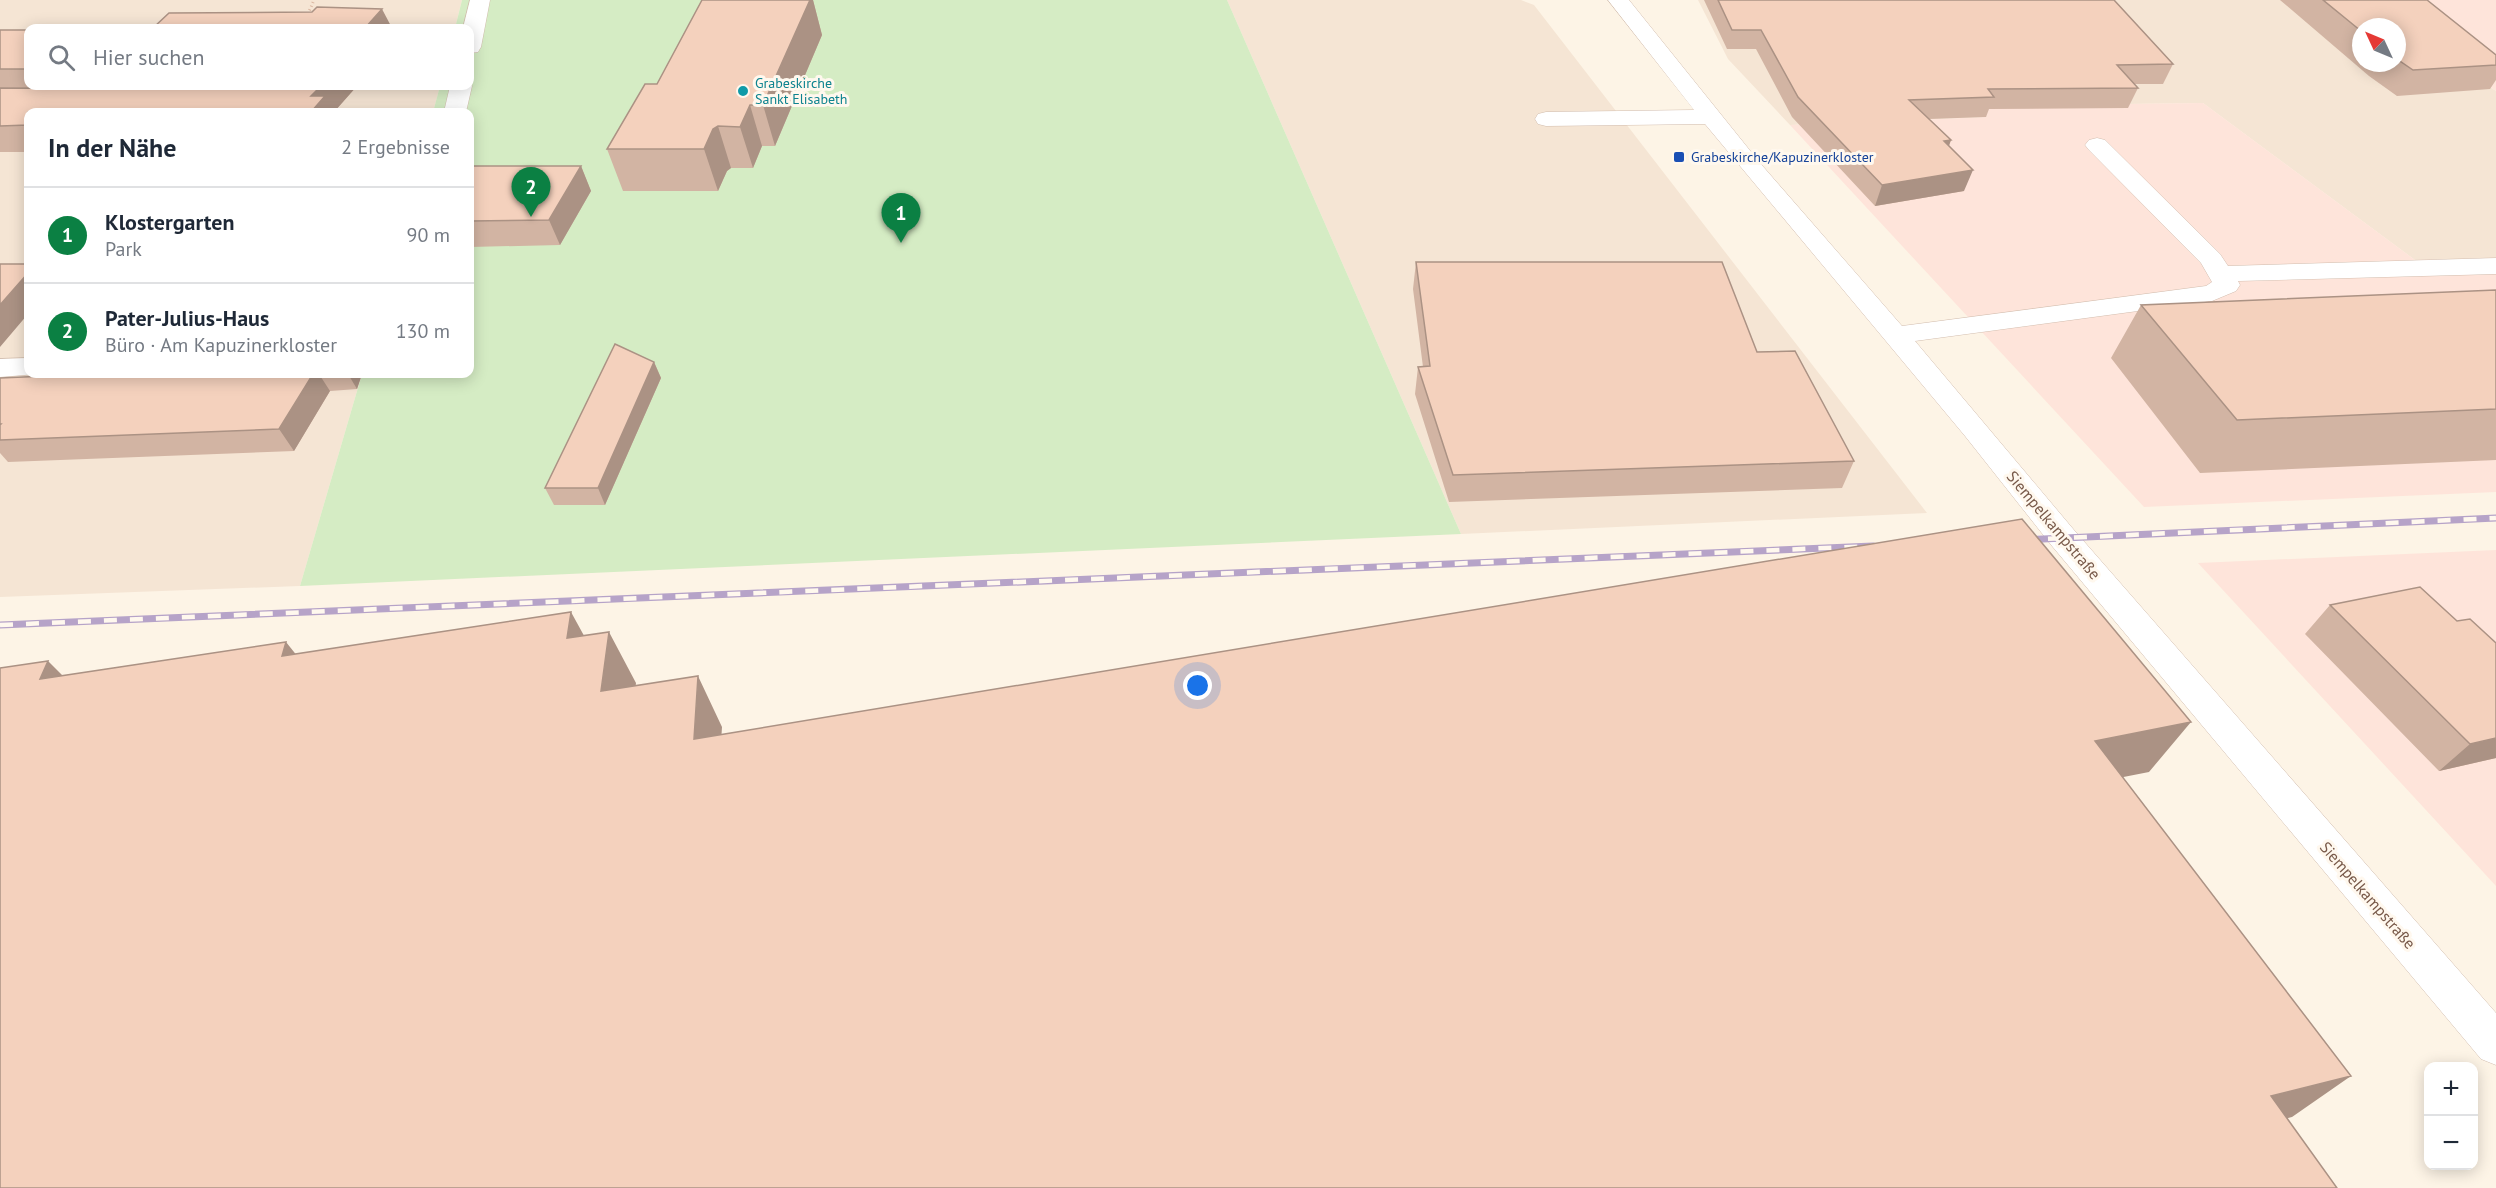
<!DOCTYPE html>
<html lang="de">
<meta charset="utf-8">
<style>
:root{--surface:#fff;--page:#f6f6f7;--text:#1f2937;--muted:#747a83;--line:#e0e1e3;--accent:#0b8043}
body{margin:0;font-family:"PT Sans",sans-serif;background:var(--page);color:var(--text)}
.controls{position:absolute;right:18px;bottom:18px;display:grid;overflow:hidden;border-radius:12px;box-shadow:0 3px 15px #0003}
.controls button{width:54px;height:54px;display:grid;place-items:center;padding:0;border:0;border-bottom:2px solid var(--line);background:var(--surface);color:var(--text);font:30px sans-serif}
.compass{position:absolute;left:2352px;top:18px;width:54px;height:54px;border-radius:50%;background:var(--surface);box-shadow:0 3px 15px #0003;rotate:314deg}
.you{position:absolute;left:1198px;top:686px;width:21px;height:21px;margin:-15px;border:4px solid #fff;border-radius:50%;background:#1a73e8;box-shadow:0 0 0 9px #1a73e833}
.badge{display:grid;place-items:center;width:39px;height:39px;border-radius:50%;background:var(--accent);color:#fff;font-size:20px;font-weight:700}
.pin{position:absolute;translate:-50% -50px;filter:drop-shadow(0 2px 3px #0008)}
.pin::after{content:'';position:absolute;top:32px;width:21px;height:18px;background:inherit;clip-path:polygon(0 0,100% 0,50% 100%)}
.list{margin:0;padding:0;list-style:none}
h2{display:flex;justify-content:space-between;align-items:center;height:78px;margin:0;padding:0 24px;font-size:26px}
h2 small{font-size:20px;font-weight:400;color:var(--muted)}
.list li{display:grid;grid-template-columns:39px 1fr auto;gap:18px;align-items:center;box-sizing:border-box;height:96px;padding:0 24px;border-top:2px solid var(--line)}
.list b{display:block;font-size:22px;white-space:nowrap}
.list p{margin:0;font-size:20px;white-space:nowrap;color:var(--muted)}
.list em{font-size:20px;font-style:normal;color:var(--muted)}
.icon{flex:none;width:33px;height:33px;fill:none;stroke:currentColor;stroke-width:2;stroke-linecap:round;stroke-linejoin:round}
.map{position:relative;flex:none;width:2496px;height:1188px;overflow:hidden}
.search{position:absolute;background:var(--surface);box-shadow:0 3px 15px #0003;left:24px;top:24px;width:450px;height:66px;display:flex;align-items:center;gap:15px;box-sizing:border-box;padding:0 21px;border-radius:12px;color:var(--muted);font-size:22px}
.panel{position:absolute;background:var(--surface);box-shadow:0 3px 15px #0003;left:24px;top:108px;width:450px;height:270px;border-radius:12px}
.map>svg:first-child{display:block}
</style>
<div class="map">
<svg width="2496" height="1188" viewBox="0 0 2496 1188">
<rect width="100%" height="100%" fill="#fdf4e6"/>
<!-- residential -->
<path fill="#f5e5d4" fill-rule="evenodd" d="M0,0h462l-7,28h-427v58h412l-7,26h-405v262h334l-62,212 -300,11z
M1227,0h294l13,5 393,508 -466,21z
M1698,0h686l91,77 21,14v167l-81,2 -212,-157 -78,1 -162,-17 25,30 -198,8 -62,-66zM2361,27h36v36h-36z"/>
<!-- commercial -->
<path fill="#fee4da" d="M2384,0h112v91l-21,-14z
M1963,86l162,18 78,-1 212,157 81,-2v234l-352,15 -354,-382 197,-8z
M2496,550v336l-298,-323z"/>
<!-- green -->
<path fill="#d5ecc4" d="M462,0h765l234,534 -1161,52 62,-212h108v-262h-37l7,-26h30v-58h-15z"/>
<g fill="none" stroke-linecap="round" stroke-linejoin="round">
<defs>
<path id="minor" d="M470,0h20l-9,47 -3,5 -8,1v-25h-7z
M1608,0h21l131,163 142,163 304,-40 6,-4 -11,-19 -112,-113 -4,-5 4,-5 8,-2 8,2 115,114 8,12 268,-8v16l-258,7 2,4 -4,6 -24,10 -297,40 159,189 422,483v52l-15,-6 -429,-513 -87,-110 -260,-312 -159,2 -8,-2 -3,-5 3,-5 8,-2 148,-2z
M470,82l2,4 -6,26h-22l6,-26h20z
M28,358v16h9l-37,3v-18z"/>
</defs>
<!-- minor casing -->
<use href="#minor" stroke="#d2bdae" stroke-width="1"/>
<!-- path -->
<path stroke="#d9b49f" stroke-width="3" stroke-dasharray="1 3" stroke-linecap="butt" d="M308,14l6,-14"/>
<!-- minor -->
<use href="#minor" fill="#fff" fill-rule="evenodd"/>
<defs>
<path id="rail" d="M2022,540l474,-22
M0,625l1873,-79"/>
</defs>
<!-- rail casing -->
<use href="#rail" stroke="#b6a3c8" stroke-width="7"/>
<!-- rail -->
<use href="#rail" stroke="#fff8ee" stroke-width="4.5" stroke-dasharray="13" stroke-linecap="butt"/>
</g>
<!-- wall -->
<path fill="#d2b4a3" fill-rule="evenodd" d="M702,0h111l9,35 -47,111h-13l-9,22h-22l-4,3 -9,20h-95l-16,-42 50,-65z
M1704,0h410l59,64 -10,20h-29l4,4 -10,20 -139,1 -3,8 -57,2 22,21 -2,6 15,45 -89,15 -83,-89 -36,-68h-29z
M2280,0h147l69,55v25l-6,9 -93,7 -28,-20zM2361,27h36v36h-36z
M0,30h28v56h329l-23,26h-306v40h-28z
M470,166h111l10,25 -31,54 -90,2z
M1416,262l341,90 97,109 -12,27 -393,14 -34,-108 3,-27h5l-10,-78z
M2496,290v170l-296,13 -89,-115 30,-53z
M654,362l7,16 -56,127h-51l-9,-17z
M94,374h268l-5,15 -27,2 -36,60 -286,11 -8,-9v-75z
M2330,605l166,153 -57,13 -134,-137z"/>
<!-- shaded-wall -->
<path fill="#ab9284" d="M810,0h3l9,35 -47,111 -12,-41z
M382,9l10,19h-27z
M321,86h36l-23,26h-23v-16z
M750,105l12,41 -9,22 -13,-41z
M718,126l13,42 -4,3 -9,20 -14,-42 9,-20z
M1951,140l-8,21 1,-20z
M581,166l10,25 -31,54 -11,-25z
M1973,170l-9,21 -89,15 7,-21z
M28,273v41l-28,33v-42z
M654,362l7,16 -56,127 -7,-17z
M313,374h6l11,17 -36,60 -15,-22z
M348,374h14l-5,15z
M571,612l28,51 -32,-25z
M609,632l27,51 -7,58 -28,-50z
M286,642l40,50 -44,-36z
M48,661l51,51 -59,-33z
M698,676l24,51 -4,61 -24,-49z
M2191,722l-42,50 -92,18 38,-49z
M2496,738v20l-57,13 31,-27z
M2351,1076l-59,41 -76,19 55,-40z"/>
<!-- building -->
<path fill="#f4d1bd" stroke="#ab9284" stroke-width="1.5" d="M702,0h108l-47,105h-13l-10,22 -22,-1 -5,3 -9,20h-97l38,-65h12z
M1718,0h396l59,64 -56,1 21,23 -150,1 6,8 -85,3 42,40 -7,1 29,29 -91,15 -84,-88 -37,-67h-29z
M2323,0h104l69,55v10l-83,5 -16,-11v-32h-36v4z
M317,7l65,2 -17,19h9h-221l16,-15 143,-1z
M0,30h28v39h-28z
M214,86h107l-10,10h14l-14,16h-283v13l-28,1v-38l212,1z
M470,166h111l-32,54 -79,1z
M1416,262h306l35,90 38,-1 59,110 -401,14 -35,-108 12,-1z
M0,264h28v9l-28,32z
M2496,290v119l-259,11 -96,-115z
M615,344l39,18 -56,126h-53z
M94,374h219l-34,55 -279,11v-15l1,-1h-1v-46z
M2022,519l169,203 -96,19 256,335 -80,20 66,92h-2337v-520l48,-7 -8,18 246,-37 -4,14 289,-44 -4,26 42,-6 -8,59 97,-15 -4,63z
M2420,587l37,34 13,-2 26,24v95l-26,6 -140,-139z"/>
<!-- markers -->
<circle fill="#0f9aa8" stroke="#fff8ee" stroke-width="2" cx="743" cy="91" r="6"/>
<rect fill="#1a4fb4" stroke="#fff8ee" stroke-width="2" x="1673" y="151" width="12" height="12" rx="3"/>
<g text-anchor="middle" dominant-baseline="central" stroke-width="6" stroke-linejoin="round" paint-order="stroke">
<!-- far-culture labels -->
<g font-size="14" fill="#0d838f" stroke="#fff8ee" text-anchor="start">
<text x="755" y="83">Grabeskirche<tspan x="755" dy="16">Sankt Elisabeth</tspan></text>
</g>
<!-- far-transit labels -->
<g font-size="14" fill="#164399" stroke="#fff8ee" text-anchor="start">
<text x="1691" y="157">Grabeskirche/Kapuzinerkloster</text>
</g>
<!-- street labels -->
<g font-size="16" fill="#785949" stroke="#fff8ee">
<text transform="translate(2054 525) rotate(50)">Siempelkampstraße</text>
<text transform="translate(2368 895) rotate(49)">Siempelkampstraße</text>
</g>
</g>
</svg>
<div class="controls">
<button>+</button>
<button>−</button>
</div>
<svg class="compass" viewBox="-18 -18 36 36"><path d="M0-13l5 13h-10z" fill="#e53935"/><path d="M0 13l5-13h-10z" fill="#747a83"/></svg>
<div class="you"></div>
<div class="pin badge" style="left:901px;top:243px">1</div>
<div class="pin badge" style="left:531px;top:217px">2</div>
<div class="search"><svg class="icon" aria-label="search" viewBox="0 0 24 24"><circle cx="10" cy="10" r="6"/><path d="M15 15l6 6"/></svg>Hier suchen</div>
<section class="panel">
<h2>In der Nähe<small>2 Ergebnisse</small></h2>
<ul class="list">
<li><span class="badge">1</span><div><b>Klostergarten</b><p>Park</p></div><em>90 m</em></li>
<li><span class="badge">2</span><div><b>Pater-Julius-Haus</b><p>Büro · Am Kapuzinerkloster</p></div><em>130 m</em></li>
</ul>
</section>
</div>
